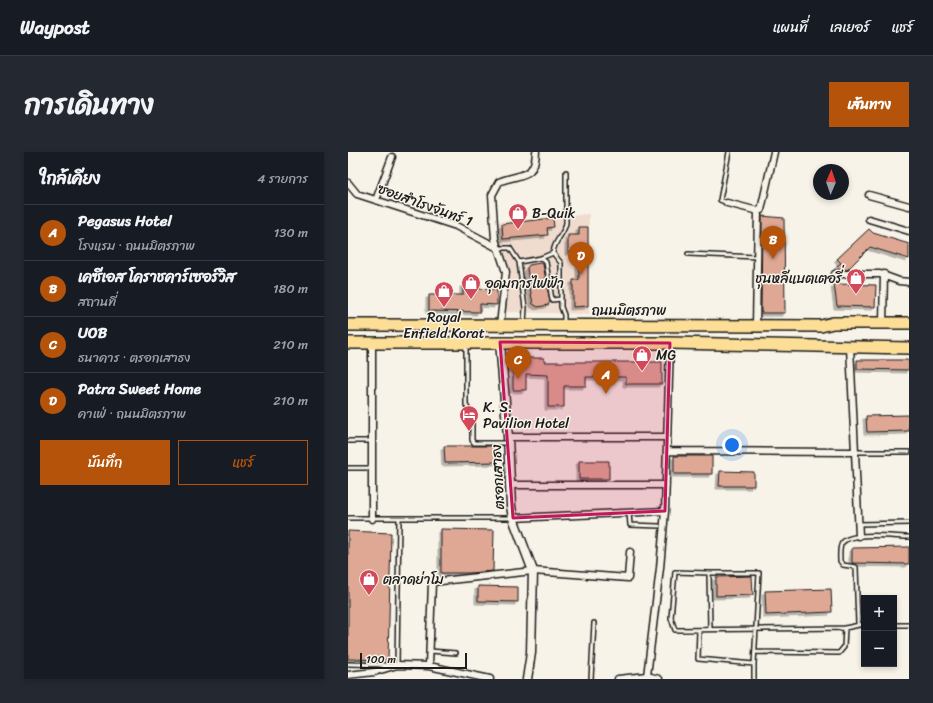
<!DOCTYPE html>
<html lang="th">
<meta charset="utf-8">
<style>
:root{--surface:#171b24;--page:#242831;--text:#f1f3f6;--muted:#9ea1a6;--line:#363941;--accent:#b45309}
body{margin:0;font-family:Sriracha,"Playpen Sans Thai",sans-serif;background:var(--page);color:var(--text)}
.controls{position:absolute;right:12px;bottom:12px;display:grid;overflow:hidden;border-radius:0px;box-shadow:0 2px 6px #0003}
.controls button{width:36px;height:36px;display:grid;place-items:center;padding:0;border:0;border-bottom:1px solid var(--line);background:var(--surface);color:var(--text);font:20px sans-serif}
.compass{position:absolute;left:465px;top:12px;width:36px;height:36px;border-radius:50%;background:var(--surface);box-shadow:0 2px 6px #0003;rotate:2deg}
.scale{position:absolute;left:12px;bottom:10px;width:107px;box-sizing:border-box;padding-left:4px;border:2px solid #1c1c1c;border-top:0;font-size:11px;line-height:14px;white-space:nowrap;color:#1c1c1c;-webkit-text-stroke:3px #f7f3e8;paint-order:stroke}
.you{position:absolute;left:384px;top:293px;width:14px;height:14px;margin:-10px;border:3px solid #fff;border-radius:50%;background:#1a73e8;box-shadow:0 0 0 6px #1a73e833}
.badge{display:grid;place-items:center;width:26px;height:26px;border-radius:50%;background:var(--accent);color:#fff;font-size:13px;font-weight:700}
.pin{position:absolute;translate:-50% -33px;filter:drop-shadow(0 1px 2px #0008)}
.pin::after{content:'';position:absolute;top:21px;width:14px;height:12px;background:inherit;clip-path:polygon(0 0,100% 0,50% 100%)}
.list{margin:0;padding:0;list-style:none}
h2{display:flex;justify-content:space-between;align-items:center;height:52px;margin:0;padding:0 16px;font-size:17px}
h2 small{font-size:13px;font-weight:400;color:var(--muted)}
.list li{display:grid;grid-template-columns:26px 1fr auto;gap:12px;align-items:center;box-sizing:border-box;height:56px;padding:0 16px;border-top:1px solid var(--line)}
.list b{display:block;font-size:15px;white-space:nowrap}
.list p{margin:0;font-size:13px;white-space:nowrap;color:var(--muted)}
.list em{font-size:13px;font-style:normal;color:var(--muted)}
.actions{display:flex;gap:8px;padding:12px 16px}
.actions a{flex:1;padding:9px 0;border:1px solid var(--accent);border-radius:0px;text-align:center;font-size:14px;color:var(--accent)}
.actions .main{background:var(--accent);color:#fff}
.map{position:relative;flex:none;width:561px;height:527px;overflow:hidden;border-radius:0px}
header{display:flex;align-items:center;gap:24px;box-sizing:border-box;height:56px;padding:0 20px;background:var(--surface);border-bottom:1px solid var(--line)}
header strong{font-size:19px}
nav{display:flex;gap:22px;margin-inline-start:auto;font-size:14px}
.intro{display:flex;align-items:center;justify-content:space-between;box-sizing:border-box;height:96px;padding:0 24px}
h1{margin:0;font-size:28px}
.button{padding:10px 18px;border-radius:0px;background:var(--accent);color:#fff;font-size:14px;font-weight:700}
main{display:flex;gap:24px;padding:0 24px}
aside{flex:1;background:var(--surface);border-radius:0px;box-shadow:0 2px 6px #0003}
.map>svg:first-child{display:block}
</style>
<header>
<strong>Waypost</strong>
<nav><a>แผนที่</a><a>เลเยอร์</a><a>แชร์</a></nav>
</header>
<div class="intro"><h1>การเดินทาง</h1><a class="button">เส้นทาง</a></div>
<main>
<aside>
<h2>ใกล้เคียง<small>4 รายการ</small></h2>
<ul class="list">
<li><span class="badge">A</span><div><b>Pegasus Hotel</b><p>โรงแรม · ถนนมิตรภาพ</p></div><em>130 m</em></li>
<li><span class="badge">B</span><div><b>เคซีเอส โคราชคาร์เซอร์วิส</b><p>สถานที่</p></div><em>180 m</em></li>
<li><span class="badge">C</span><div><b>UOB</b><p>ธนาคาร · ตรอกเสาธง</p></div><em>210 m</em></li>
<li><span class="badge">D</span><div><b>Patra Sweet Home</b><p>คาเฟ่ · ถนนมิตรภาพ</p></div><em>210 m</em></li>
</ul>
<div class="actions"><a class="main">บันทึก</a><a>แชร์</a></div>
</aside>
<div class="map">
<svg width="561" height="527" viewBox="0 0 561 527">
<defs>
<filter id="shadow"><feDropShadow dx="-3" dy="3" stdDeviation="0" flood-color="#0004"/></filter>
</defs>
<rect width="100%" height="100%" fill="#f7f3e8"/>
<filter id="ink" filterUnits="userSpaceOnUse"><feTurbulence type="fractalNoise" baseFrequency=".025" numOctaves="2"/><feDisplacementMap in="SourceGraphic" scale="8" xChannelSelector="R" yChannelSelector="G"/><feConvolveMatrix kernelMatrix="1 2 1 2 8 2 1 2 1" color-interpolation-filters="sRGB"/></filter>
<g filter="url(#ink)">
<!-- built -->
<path fill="#f0dccf" d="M241,62v100l-85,-2 5,-27 -1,-16 -6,-16 -4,-31z"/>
<!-- building -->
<path fill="#dfa895" stroke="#1c1c1c" filter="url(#shadow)" d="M414,64l22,2 1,95h-24z
M205,66l1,9 -7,1 1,7 -45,4 -1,-15z
M231,75h9v79l-15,1v-27h6v-28h-11v-17h11z
M521,77l4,4 36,11v15l-39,-12 -23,23h-7l-3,-4 4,-3 -4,-4z
M192,111l3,1 7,38 -2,3 -10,2 -5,-3 -3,-16 2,-4 -3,-2 -2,-14 2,-3z
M115,132h17v5l17,1v15l-17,-1v8l-51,-1v-16h34z
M486,132l42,1 -1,22 -38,-1z
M181,206h15v4h118v22h-36v-7h-40v9h-22v21h-16v-32l-22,-1v16h-13v-20h-3v-5h19z
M509,208h52v10l-52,-1z
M561,263v16l-42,1 -1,-16z
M96,294h54v16l-53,1z
M326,304h38v18h-38z
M231,309h30v18h-30z
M372,319l34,1v14h-35z
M93,377l53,1 -1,41 -24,2h-28z
M0,379l43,2 -3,127 -40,-1z
M561,395v17l-57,-1v-15z
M404,424l1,19 -37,1v-19z
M130,434l40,1v15l-40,-1z
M483,437l1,23 -66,3 -1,-24z"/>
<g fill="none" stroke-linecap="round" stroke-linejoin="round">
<defs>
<path id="service" d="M379,51l-7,-3 9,-48
M150,96h12l9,14
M205,101c1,-13 11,-18 13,-30v-51
M340,102l69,3
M193,106l5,4 6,38 9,-1
M174,134l7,-1
M176,171l1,-15 -6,-46 22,-4 12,-5 8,10v44l3,8v8
M118,193v60l6,11v24l2,3h32
M0,289h24
M506,300h55
M0,316h24
M281,361l1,12 29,1
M0,366h163
M511,372l50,-1
M510,472l-2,-57 -13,-2 -3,-4c0,-5 -1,-14 2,-18 9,-12 53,-6 67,-6
M546,473h15
M362,477l-1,-56 -34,-1 -4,46 4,12 170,-2 19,-4
M351,478l-1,29 56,5 5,-91h-50
M82,499l26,2
M407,500l84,1 5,-6 1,-19
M0,512l41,1
M49,513l2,-146
M243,527l3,-56
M406,527v-15"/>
<path id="minor" d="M0,31l9,11 99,32 42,22
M521,43l40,11
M28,48l16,-43
M379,51l31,8
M521,67l40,12
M487,122h45l19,7 10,1
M535,171l1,-49
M152,173l6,-53 -11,-33 -3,-44 7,-13c20,-9 36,-2 37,-30
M408,174l2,-115 3,-1 13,-58
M502,195l9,189
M160,285h159
M319,299l187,1
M162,333h156
M165,366l152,-7
M24,367v-176
M81,514l3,-84 101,-11 95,7 2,-26
M0,523l26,-3 23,-7 32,1 61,13
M299,524l13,-108 5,-57 5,-168
M270,527l29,-3 12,3"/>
<path id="tertiary" d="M152,190l8,95 3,69 2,12 20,53 -2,82 -4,26"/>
<path id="trunk" d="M0,173l473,1 12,-3h76
M0,191h322l239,5"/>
</defs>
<!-- service casing -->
<use href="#service" stroke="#1c1c1c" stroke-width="6"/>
<!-- minor casing -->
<use href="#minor" stroke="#1c1c1c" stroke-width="9"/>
<!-- tertiary casing -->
<use href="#tertiary" stroke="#1c1c1c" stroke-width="11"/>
<!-- trunk casing -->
<use href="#trunk" stroke="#1c1c1c" stroke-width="14"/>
<!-- service -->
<use href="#service" stroke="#f7f3e8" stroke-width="3"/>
<!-- minor -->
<use href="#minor" stroke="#f7f3e8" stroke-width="6"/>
<!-- tertiary -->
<use href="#tertiary" stroke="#f7f3e8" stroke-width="8"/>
<!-- trunk -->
<use href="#trunk" stroke="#fcde96" stroke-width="11"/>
</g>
</g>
<!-- marked area -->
<path fill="#c2185b" fill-opacity="0.2" stroke="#c2185b" stroke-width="3" stroke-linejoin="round" d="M152,190l170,1 -5,168 -152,7z"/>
<!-- icons -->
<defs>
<symbol id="shop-pin" viewBox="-11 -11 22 30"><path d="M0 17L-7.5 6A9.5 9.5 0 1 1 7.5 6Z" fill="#d1495b" stroke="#f7f3e8"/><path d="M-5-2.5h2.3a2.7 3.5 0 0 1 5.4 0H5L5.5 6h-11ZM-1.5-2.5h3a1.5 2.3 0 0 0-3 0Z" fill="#fff"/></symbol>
<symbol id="hotel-pin" viewBox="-11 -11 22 30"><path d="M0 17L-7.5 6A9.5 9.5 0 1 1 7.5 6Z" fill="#d1495b" stroke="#f7f3e8"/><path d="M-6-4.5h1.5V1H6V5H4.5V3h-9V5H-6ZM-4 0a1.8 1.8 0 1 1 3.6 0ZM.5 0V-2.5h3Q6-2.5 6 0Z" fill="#fff"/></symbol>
</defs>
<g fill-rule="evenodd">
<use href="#shop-pin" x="159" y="50" width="22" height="30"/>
<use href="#shop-pin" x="497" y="115" width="22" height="30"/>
<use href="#shop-pin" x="112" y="120" width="22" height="30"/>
<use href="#shop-pin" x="85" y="128" width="22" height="30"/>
<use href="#shop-pin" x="283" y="192" width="22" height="30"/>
<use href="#hotel-pin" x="110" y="252" width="22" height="30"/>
<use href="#shop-pin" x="10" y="416" width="22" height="30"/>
</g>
<g text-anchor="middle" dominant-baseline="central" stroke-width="3" stroke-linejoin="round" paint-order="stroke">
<!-- street labels -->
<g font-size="14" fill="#1c1c1c" stroke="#f7f3e8">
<text transform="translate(77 53) rotate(20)">ซอยสำโรงจันทร์ 1</text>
<text x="281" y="158">ถนนมิตรภาพ</text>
<text transform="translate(150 325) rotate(-93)">ตรอกเสาธง</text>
</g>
<!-- poi labels -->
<g font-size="14" fill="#1c1c1c" stroke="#f7f3e8" text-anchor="start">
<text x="184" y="61">B-Quik</text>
<text x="494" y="126" text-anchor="end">ชุนหลีแบตเตอรี่</text>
<text x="137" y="131">อุดมการไฟฟ้า</text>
<text x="96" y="165" text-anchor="middle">Royal<tspan x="96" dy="16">Enfield Korat</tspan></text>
<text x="308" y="203">MG</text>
<text x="135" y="255">K. S.<tspan x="135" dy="16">Pavilion Hotel</tspan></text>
<text x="35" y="427">ตลาดย่าโม</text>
</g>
</g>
</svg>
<div class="controls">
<button>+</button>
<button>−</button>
</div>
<svg class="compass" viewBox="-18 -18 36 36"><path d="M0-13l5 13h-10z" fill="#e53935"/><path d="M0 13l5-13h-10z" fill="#9ea1a6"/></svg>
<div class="scale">100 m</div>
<div class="you"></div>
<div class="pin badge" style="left:258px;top:242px">A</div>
<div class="pin badge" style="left:425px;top:107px">B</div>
<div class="pin badge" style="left:170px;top:227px">C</div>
<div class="pin badge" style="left:233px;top:123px">D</div>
</div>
</main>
